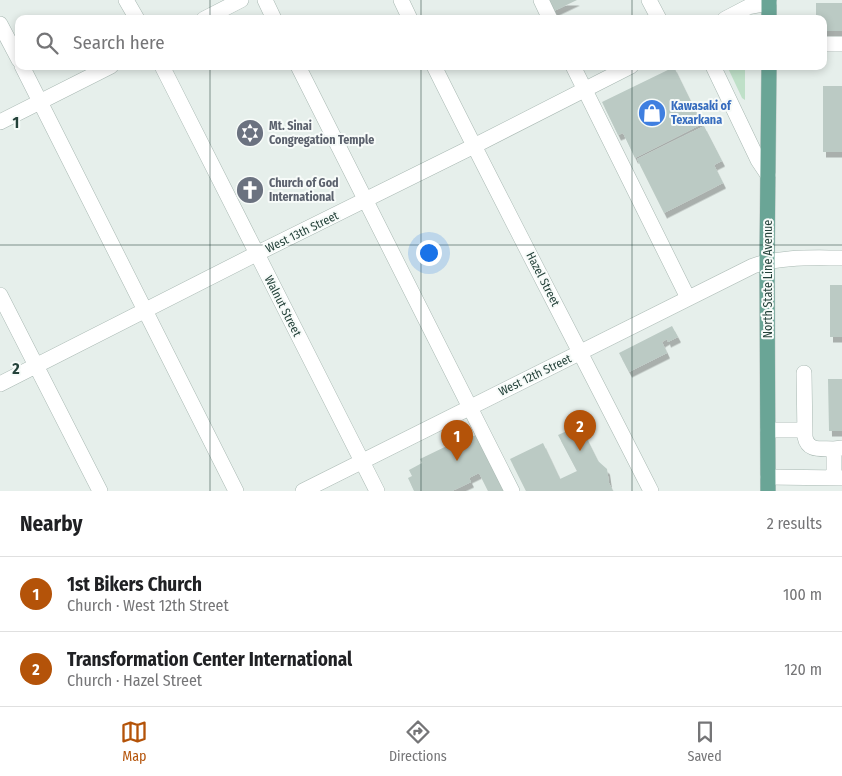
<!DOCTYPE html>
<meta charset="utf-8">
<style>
:root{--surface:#fff;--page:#f2f2f2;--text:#202124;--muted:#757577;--line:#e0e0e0;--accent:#b45309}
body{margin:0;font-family:"Fira Sans Condensed",sans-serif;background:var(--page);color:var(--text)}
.you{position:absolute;left:428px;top:252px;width:18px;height:18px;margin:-12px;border:4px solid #fff;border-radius:50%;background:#1a73e8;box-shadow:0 0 0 8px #1a73e833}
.badge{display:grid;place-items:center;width:32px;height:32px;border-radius:50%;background:var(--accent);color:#fff;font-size:16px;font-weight:700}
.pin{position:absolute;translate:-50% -41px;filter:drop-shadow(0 1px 2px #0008)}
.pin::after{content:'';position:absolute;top:26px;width:18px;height:15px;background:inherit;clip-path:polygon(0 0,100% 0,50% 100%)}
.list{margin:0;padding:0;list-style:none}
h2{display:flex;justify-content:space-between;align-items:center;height:65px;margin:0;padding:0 20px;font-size:21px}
h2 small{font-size:16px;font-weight:400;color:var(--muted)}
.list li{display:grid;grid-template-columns:32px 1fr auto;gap:15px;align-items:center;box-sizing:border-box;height:75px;padding:0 20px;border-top:1px solid var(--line)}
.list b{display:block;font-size:19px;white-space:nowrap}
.list p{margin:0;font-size:16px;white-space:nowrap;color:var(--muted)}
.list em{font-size:16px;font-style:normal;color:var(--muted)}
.icon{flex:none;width:28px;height:28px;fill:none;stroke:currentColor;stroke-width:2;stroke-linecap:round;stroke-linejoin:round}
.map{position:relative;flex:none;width:842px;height:491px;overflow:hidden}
.search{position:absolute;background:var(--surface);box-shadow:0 2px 8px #0003;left:15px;right:15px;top:15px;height:55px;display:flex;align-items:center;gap:12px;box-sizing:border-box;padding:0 18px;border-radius:10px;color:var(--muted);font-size:19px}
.sheet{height:215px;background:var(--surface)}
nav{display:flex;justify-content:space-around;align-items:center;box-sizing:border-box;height:70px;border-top:1px solid var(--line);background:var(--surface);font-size:14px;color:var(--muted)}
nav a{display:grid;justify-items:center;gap:2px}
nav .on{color:var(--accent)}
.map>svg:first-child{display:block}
</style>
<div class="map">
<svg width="842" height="491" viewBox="0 0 842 491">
<defs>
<filter id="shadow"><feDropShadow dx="3" dy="5.5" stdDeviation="0" flood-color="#0004"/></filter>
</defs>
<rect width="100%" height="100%" fill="#e6efeb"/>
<!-- green -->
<path fill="#bfe0c8" d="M727,66h18v34l-3,-2z"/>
<!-- building -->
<path fill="#bbcac4" filter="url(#shadow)" d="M549,0h28l-23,11z
M816,3h26v28h-19v-12h-7z
M674,67l28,57 -67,34 -12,-25 -5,2 -16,-33z
M823,86h19v66h-19z
M704,126l18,35 -8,4 9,18 -59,30 -27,-54z
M830,285h12v52h-12z
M672,326l6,11 -10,5 -1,-3 -5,3 5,11 -38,19 -10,-19z
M828,379h14v52h-13z
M580,425l18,36 9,8 2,14 4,8h-87l-16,-32 33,-16 17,36 17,-8 -19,-36z
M480,433l28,58h-20l-9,-18 -10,5 2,4 -19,9h-38l-6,-13 4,-2 -3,-6 13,-7 -2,-4 33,-16 1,2z"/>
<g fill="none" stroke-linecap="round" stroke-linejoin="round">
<defs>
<path id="minor" d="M126,0l11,19
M265,0l9,19
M401,0l9,19
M541,0l9,19
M649,0l10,19
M204,19l37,-19
M725,19l23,-12 21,-4
M0,24l19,36
M823,44h19
M22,66l214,425
M162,66l215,425
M298,66l214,425
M434,66c71,143 145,283 217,425
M573,66l115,232
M713,66l45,94 10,15
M0,122l111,-56
M0,295l100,196
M804,373l1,64c3,15 16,11 29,12
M0,384l256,-130 218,-108 157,-80
M768,430h37
M768,477l74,1
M834,478v-29l8,-1
M303,491l450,-225c29,-10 59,-8 89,-8"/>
<path id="major" d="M769,0v19
M768,491l-1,-230 2,-195"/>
</defs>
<!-- minor casing -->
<use href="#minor" stroke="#a8b8b2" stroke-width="16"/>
<!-- major casing -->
<use href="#major" stroke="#c2cac8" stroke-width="16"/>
<!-- minor -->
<use href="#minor" stroke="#fff" stroke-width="15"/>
<!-- major -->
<use href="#major" stroke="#6aa596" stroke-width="15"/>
</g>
<!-- grid -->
<path fill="none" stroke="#24423a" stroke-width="1" stroke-opacity="0.55" d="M210,0v19M421,0v19M632,0v19M210,66v425M421,66v425M632,66v425M0,245h842"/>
<!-- icons -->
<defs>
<symbol id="shop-disc" viewBox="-11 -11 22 22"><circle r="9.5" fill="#3f7fe0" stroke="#f7fbf9"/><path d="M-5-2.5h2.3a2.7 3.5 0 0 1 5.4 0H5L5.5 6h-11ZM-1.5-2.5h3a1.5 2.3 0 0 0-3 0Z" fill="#fff"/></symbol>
<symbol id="synagogue-disc" viewBox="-11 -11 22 22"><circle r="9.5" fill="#6b7280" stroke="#f7fbf9"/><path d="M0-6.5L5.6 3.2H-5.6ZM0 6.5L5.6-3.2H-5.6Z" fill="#fff"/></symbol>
<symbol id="church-disc" viewBox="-11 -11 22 22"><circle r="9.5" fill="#6b7280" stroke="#f7fbf9"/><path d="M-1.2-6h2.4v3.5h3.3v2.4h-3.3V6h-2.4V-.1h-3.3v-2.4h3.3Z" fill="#fff"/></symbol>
</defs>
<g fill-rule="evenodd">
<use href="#shop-disc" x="636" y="97" width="32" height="32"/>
<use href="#synagogue-disc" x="234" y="117" width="32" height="32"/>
<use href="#church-disc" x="234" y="174" width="32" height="32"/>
</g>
<g text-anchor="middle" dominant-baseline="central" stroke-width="4" stroke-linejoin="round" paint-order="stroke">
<!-- shop labels -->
<g font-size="12" font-weight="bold" fill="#366cbe" stroke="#f7fbf9" text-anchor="start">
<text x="671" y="106">Kawasaki of<tspan x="671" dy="14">Texarkana</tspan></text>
</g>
<!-- worship labels -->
<g font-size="12" font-weight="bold" fill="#5b616d" stroke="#f7fbf9" text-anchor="start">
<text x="269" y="126">Mt. Sinai<tspan x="269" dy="14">Congregation Temple</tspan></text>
<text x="269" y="183">Church of God<tspan x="269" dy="14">International</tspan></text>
</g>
<!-- street labels -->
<g font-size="12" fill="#24423a" stroke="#f7fbf9">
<text transform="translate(302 232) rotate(-26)">West 13th Street</text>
<text transform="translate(543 279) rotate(63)">Hazel Street</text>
<text transform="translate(768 279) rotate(-90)">North State Line Avenue</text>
<text transform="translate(283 306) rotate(63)">Walnut Street</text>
<text transform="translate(535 375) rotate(-26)">West 12th Street</text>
</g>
</g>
<g font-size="16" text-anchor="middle" font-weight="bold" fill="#24423a" stroke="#f7fbf9" stroke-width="4" stroke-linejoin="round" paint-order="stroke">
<text x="16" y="128">1</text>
<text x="16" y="374">2</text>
</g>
</svg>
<div class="you"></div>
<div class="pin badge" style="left:457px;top:461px">1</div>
<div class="pin badge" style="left:580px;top:451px">2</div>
<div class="search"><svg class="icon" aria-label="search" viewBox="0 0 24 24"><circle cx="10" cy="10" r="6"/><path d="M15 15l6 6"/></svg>Search here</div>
</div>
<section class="sheet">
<h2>Nearby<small>2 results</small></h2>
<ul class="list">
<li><span class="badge">1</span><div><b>1st Bikers Church</b><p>Church · West 12th Street</p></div><em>100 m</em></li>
<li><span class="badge">2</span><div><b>Transformation Center International</b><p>Church · Hazel Street</p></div><em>120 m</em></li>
</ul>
</section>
<nav>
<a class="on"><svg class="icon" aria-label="map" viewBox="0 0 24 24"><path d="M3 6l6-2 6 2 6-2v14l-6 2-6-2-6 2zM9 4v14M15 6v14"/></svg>Map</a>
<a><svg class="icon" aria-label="directions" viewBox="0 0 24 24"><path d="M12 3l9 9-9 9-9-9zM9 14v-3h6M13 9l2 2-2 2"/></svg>Directions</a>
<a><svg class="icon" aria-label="saved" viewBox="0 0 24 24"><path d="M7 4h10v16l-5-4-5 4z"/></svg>Saved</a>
</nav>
